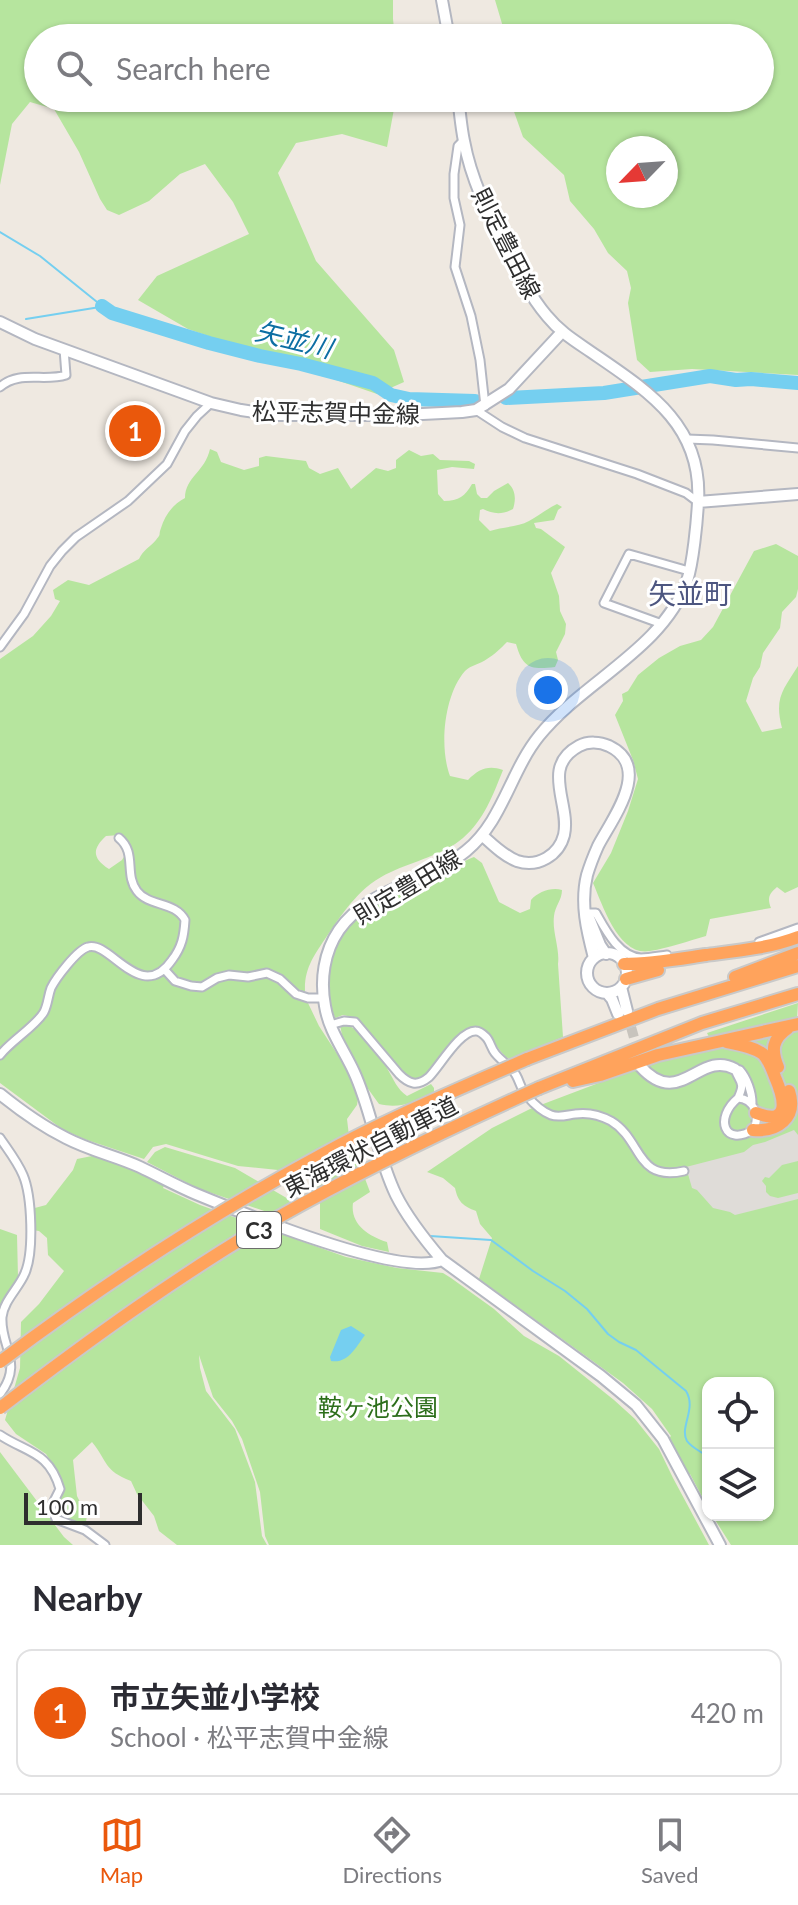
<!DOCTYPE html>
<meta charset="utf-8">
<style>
:root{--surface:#fff;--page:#f2f2f3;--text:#2b2b33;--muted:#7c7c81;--line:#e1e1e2;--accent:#ea580c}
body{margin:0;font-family:Lato,"Noto Sans JP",sans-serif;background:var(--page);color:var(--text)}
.controls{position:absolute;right:24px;bottom:24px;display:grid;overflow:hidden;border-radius:16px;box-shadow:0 2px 6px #0004}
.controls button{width:72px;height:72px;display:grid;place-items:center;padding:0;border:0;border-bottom:2px solid var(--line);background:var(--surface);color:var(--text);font:40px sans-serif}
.compass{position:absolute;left:606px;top:136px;width:72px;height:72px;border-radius:50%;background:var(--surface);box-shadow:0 2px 6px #0004;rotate:245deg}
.scale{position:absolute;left:24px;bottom:20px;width:118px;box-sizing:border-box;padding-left:8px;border:4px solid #2e2e2e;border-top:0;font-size:22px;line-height:28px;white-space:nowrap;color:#2e2e2e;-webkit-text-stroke:6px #fff;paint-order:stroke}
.you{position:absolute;left:548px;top:690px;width:28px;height:28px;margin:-20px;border:6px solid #fff;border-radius:50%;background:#1a73e8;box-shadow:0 0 0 12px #1a73e833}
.badge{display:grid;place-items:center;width:52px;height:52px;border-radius:50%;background:var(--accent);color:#fff;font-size:26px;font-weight:700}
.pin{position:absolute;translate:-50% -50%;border:4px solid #fff;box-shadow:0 2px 8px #0006}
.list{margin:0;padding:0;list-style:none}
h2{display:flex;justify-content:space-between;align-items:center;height:104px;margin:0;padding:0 32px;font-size:34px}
h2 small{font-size:26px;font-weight:400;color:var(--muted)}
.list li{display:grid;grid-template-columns:52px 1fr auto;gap:24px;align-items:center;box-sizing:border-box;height:128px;margin:0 16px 16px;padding:0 16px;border:2px solid var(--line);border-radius:16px}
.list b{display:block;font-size:30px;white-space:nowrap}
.list p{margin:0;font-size:26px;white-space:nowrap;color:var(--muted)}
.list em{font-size:26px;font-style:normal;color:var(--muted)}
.icon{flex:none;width:44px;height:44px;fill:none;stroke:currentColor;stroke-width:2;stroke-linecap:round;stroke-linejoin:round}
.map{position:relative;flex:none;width:798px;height:1545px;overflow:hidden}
.search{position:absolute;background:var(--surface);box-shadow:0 2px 6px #0004;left:24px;right:24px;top:24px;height:88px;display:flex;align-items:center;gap:20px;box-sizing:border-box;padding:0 28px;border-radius:44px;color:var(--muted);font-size:30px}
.sheet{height:248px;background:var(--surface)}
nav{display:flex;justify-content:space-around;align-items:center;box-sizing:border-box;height:112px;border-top:2px solid var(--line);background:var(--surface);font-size:22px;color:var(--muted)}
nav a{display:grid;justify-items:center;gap:4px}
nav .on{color:var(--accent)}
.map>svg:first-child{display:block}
</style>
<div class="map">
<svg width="798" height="1545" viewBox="0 0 798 1545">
<rect width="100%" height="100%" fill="#efe9e1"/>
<!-- green -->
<path fill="#b6e59e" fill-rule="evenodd" d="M0,0h393v19l2,19h-357v60h358l-9,49 -45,-13 -46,9 -18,30 38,88 78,89 10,32 -27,12 -189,-65 -50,-29 19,-24 92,-42 -16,-32 -28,-38 -25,10 -31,27 -30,14 -12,-5 -7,-11 -21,-47 -25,-43 -24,-7 -18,22 -12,61z
M495,0h303v375l-106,-6 -42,3 -13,-12 -9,-57 3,-15 -4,-17 -19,-18 -14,-24 -24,-28 -6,-26 -41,-38 -11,-31v-8h248v-60h-251l-6,-11zM618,148h48v48h-48z
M210,449l7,3 4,10 23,8 15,-4v-8l7,-2 40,5 3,7 11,6 18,-6 13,21 25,-21 12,3 8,-3v-8l13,-10 12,6 12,-2 7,6 29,1 6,3 -1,5 -22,-2 -15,3 1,24 6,7c15,0 21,-5 28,-17h3l2,10 4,4h6l7,-7 14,-8c8,7 8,17 5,26 -11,6 -20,5 -30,0l-3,1 -1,10 11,11c12,-4 28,-4 39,-10 9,-5 18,-12 28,-17l5,3 -4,3 -4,10 -20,3 2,5 5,1 24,18 -14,26 8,23 1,15 6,13 -1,10 -9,18 2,8 -3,7c-25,3 -32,1 -39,-23l-9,-2c-6,6 -13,13 -20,17 -7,5 -16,6 -22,12 -21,24 -26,76 -15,105l18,4c11,-11 20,-15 35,-10 -10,25 -19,50 -40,68 -20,17 -49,23 -72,34 -30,13 -46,38 -64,64 -12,18 -23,32 -22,55l-9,1 -20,-18h-34l-8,-2h-7l-27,13 -9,-1 -16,-6 -7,-9c14,-19 26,-36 15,-59 -12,-5 -30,-9 -41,-18 -18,-15 1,-37 -22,-57l-14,1c-14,13 -14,22 3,33l13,-9 5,-8 7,39 42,21 5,6v21l-17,29 -9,5h-11l-14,-6 -18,-12 -13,-12 -8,-1 -13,6 -16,19 -22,46 -40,38v-392l33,-23 18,-20 9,-15 -5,-2 -2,-9 15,-10 21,5 50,-26c4,-9 11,-12 17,-19 6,-7 2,-4 5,-12 4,-13 12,-24 24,-30 0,-21 20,-26 25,-49z
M776,544l22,12v33l-2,8 -14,15 -2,16 -17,25 -3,14 -7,11 -7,23 16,31 20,-4c-8,-30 1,-38 16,-62v221l-13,6 -8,-6c-8,7 -10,11 -6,21l-61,11 -4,17c-18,5 -37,12 -56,15 -31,6 -47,-45 -57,-68l18,-30 17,-42 10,-32 -5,-19 -18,-45 8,-14 -1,-7 6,-3 10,-16 21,-17 21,-12 21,-6 12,-13 41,-76z
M474,857l8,6 17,39 21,11 10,-4 1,-9c7,-8 20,-13 31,-10 0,10 -7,16 -8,26 -2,16 6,32 4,48l5,73 -54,22c-17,-12 -15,-30 -39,-31l-11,7 -22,30 -17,14 -12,-1 -51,-60 -14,-3 -8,3c-14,-37 -6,-80 28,-105 21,-15 45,-22 67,-32 8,-4 16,-7 23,-11 7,-5 12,-10 21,-13z
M93,949l35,22 24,7 13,-4 27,15 39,-13 35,-1 7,3 22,19 13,6 11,23 28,43 11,30 -1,6 -10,14 2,17 21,56 -17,11c-3,21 15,33 34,39l2,10 -27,-6 -42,-17v-37l-20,-28 -22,6 -40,-4 -72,-22 -13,3 -9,12 -60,-20 -22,-10 -62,-46v-23l51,-56 4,-16 20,-27 9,-9z
M798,1003l-1,15 -88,19 -2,-4z
M798,1020v525h-67l-19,-30h56v-132h-60v125l-18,-34h-2l-20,-35 3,-3 -19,-27 -29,-26 -144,-104 13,-41 -12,-14 -4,-13c-13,-5 -18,-9 -21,-23l-12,-10 -16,-6 65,-44 38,-19 103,-39z
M344,1024c20,6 35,28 44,46 6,10 9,19 19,26l24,-12 3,4v5c-19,9 -34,16 -55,11l-13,-18 -24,-51 -2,-10z
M165,1147l70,21 55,32 -8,17 -85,-29 -50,-26 8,-10z
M92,1156l37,11 36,16 -2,5 37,17 146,52 51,11 46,5 8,5 43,31 30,27 35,20 55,44 21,19 24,30 14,29 36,67h-440l-4,-9 -5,-44 -18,-53 -10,-18 -19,-24 -14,-42 1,13 6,23 29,38 20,53 7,54 5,9h-90l-18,-14 -5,-15 -17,-22 -6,-13c-28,-11 -22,-18 -39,-39l-19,18 4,36 10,20 -2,11 -17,-7 -4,-4 -3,-8 -5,-39 -10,-15 -30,-20 -11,-14 15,-52 1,-46 18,-18 25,-33 -16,-16 -1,-17 -8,-7 -7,-1 -1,-21 15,-4 27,-35 4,-11z
M0,1229l17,6 1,42 -18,52z
M0,1452l64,85 9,8h-73z"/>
<!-- plaza -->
<path fill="#dfdcd8" d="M794,1130l4,5v26l-16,4 -13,13 -4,-1 -3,4 4,5v6l4,4 8,2 20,-5v6l-63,16 -5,-3 -17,-4 -16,-18 -5,-2 -6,-21 58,-15 9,-7 12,-3z"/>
<!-- water -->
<path fill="#75cff0" d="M351,1326l14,9c-9,12 -17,29 -34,26l-1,-4 11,-27z"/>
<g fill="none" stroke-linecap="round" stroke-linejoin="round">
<!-- stream -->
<path stroke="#75cff0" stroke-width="2" d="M0,232l40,24 62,50
M26,319l74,-12
M430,1236l61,4 42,31 32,20 22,18 21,25 11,8 17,8 50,41c11,18 -7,36 1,50 5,7 15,11 21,16"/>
<!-- river -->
<path stroke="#75cff0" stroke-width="14" d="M102,306l10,7 97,30 51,13 41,8 72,19 18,12 18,4 66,2
M506,398l98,-5 106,-17 26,4 15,-1 47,4"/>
<!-- secondary-tunnel -->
<path stroke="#c8c4bd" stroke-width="10" stroke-dasharray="10 5" stroke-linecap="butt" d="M627,1013l12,42"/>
<defs>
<path id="street" d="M463,141l-5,5 -4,28v24l6,27 -5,42 16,49 9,44 5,46
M0,387c19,-17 44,-5 66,-12l-2,-26
M476,410l26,17 23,11 112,36 49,19 12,9
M687,439l26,1 85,8
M662,624l-58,-21 25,-49 60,17
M0,647l24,-33 26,-48 12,-15 14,-14 52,-36 39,-37 18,-33 12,-15 14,-13
M586,913h10c9,16 23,44 45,45 8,0 18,-2 26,-3
M759,942l39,-14
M165,970l10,11 16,5 11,1 15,-9 12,-3 19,2 19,-4 13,6 16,15 12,4h16
M330,1025l14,-4 11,1 44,52c10,10 18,13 30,3 11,-11 31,-47 47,-46 4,0 7,3 10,6 4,4 5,11 9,16 6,8 16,13 21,22 4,7 5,15 11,21 6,7 16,16 24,19 8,3 16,0 24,-1 13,-2 25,1 36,7 32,19 24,61 73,50
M0,1055c12,-15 36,-29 44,-43 4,-8 4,-16 7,-24 5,-10 26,-38 37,-41 22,-7 53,58 84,13 10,-13 12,-24 13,-40 -10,-19 -36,-13 -48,-29 -13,-17 0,-38 -18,-53
M735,1069l5,1c7,8 12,22 12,33
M735,1069c4,14 11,12 3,29
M738,1098c16,1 23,18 15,32 -29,17 -39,-12 -15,-32z
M0,1138c8,12 17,23 23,37 9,21 11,77 2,98 -6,15 -21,27 -23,44 -2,29 22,46 -2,77
M0,1435c27,18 49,16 60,54l-9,18 5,12 29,11 20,15"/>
<path id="secondary" d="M442,0l7,38
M458,98c2,14 3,29 6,43 7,38 24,73 42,107 12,24 24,48 41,68 13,16 28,25 44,36 57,39 112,73 107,150 -1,20 -5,61 -11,79 -24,68 -105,101 -148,155 -29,36 -36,85 -73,115 -38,31 -98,37 -127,79 -15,22 -19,50 -14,76 4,25 19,44 29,66 18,39 23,84 42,123 12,24 29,45 46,65l159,116 35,29 27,34 57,106
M0,322l35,17 176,64 30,7 33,5h129l59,-3 14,-2 33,-21 53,-57
M698,502l100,-8
M483,836c10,9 21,20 34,25 21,7 42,-6 47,-26 7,-31 -24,-68 15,-89 9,-5 21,-4 30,0 44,21 3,73 -11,100 -4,9 -8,19 -11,29 -7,28 0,56 7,83
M589,918l11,27 6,9
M587 973a20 20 0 1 1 40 0a20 20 0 1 1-40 0Z
M621,987l6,24
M607,993l5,6 6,15
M640,1066c40,45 59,-17 95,3
M0,1094c21,17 42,32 66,44 25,13 50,18 74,29 19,9 37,19 56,27 46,19 204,84 246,66"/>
<path id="highway" d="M624,964c28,0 55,-5 82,-9 31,-4 63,-7 92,-18
M735,977l63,-24
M626,979l32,-9
M727,1042c11,2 27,5 36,12 6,6 9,15 12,23 9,21 17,50 -19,36
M527,1059l131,-50 140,-43
M778,1067c-7,-17 -6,-28 10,-39
M573,1081l27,-6 58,-20 140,-31
M539,1088l163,-65 96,-29
M753,1130c24,2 45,-12 36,-39"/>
</defs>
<!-- street casing -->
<use href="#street" stroke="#b4b7c1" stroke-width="11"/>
<!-- secondary casing -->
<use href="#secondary" stroke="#b4b7c1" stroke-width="14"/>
<!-- highway casing -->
<use href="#highway" stroke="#c9c9c9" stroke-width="16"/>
<!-- street -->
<use href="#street" stroke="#fff" stroke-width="7"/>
<!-- secondary -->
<use href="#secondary" stroke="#fff" stroke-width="10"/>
<!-- highway -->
<use href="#highway" stroke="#ffa35c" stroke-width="12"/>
<defs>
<path id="highway-bridge" d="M0,1362c102,-77 210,-147 323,-208 66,-36 136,-65 204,-95
M0,1408c89,-68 180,-134 277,-190 85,-48 173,-90 262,-130"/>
</defs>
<!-- highway-bridge casing -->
<use href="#highway-bridge" stroke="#c9c9c9" stroke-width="16" stroke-linecap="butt"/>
<!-- highway-bridge -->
<use href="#highway-bridge" stroke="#ffa35c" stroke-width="12"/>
</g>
<g text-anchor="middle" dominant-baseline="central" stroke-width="6" stroke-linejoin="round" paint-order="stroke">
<!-- shield labels -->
<rect fill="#fff" stroke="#6d6d6d" stroke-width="2" x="237" y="1212" width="44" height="36" rx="6"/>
<g font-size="22" font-weight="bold" fill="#2e2e2e">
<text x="259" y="1230">C3</text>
</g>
<!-- street labels -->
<g font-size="24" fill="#2e2e2e" stroke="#fff">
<text transform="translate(507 243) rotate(63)">則定豊田線</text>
<text transform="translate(336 412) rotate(1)">松平志賀中金線</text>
<text transform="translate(407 886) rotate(-31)">則定豊田線</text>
<text transform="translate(370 1146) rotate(-27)">東海環状自動車道</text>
</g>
<!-- park labels -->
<g font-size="24" fill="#2c6e1b" stroke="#fff">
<text x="378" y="1406">鞍ヶ池公園</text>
</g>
<!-- water labels -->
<g font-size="26" font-style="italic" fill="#0d6fa3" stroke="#fff">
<text transform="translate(294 339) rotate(14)">矢並川</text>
</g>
<!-- quarter labels -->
<g font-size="28" fill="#4d5680" stroke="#fff">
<text x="690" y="593">矢並町</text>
</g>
</g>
</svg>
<div class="controls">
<button><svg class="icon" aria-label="locate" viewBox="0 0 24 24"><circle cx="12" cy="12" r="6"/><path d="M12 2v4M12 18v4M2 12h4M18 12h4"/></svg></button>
<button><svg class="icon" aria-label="layers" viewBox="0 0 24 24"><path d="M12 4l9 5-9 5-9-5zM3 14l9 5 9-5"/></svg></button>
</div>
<svg class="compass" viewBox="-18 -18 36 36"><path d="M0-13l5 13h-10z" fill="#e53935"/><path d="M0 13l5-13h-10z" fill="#7c7c81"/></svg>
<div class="scale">100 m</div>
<div class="you"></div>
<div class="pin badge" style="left:135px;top:431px">1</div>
<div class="search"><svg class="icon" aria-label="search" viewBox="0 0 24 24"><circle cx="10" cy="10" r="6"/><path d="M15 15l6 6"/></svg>Search here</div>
</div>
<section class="sheet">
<h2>Nearby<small></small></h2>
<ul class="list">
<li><span class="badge">1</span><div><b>市立矢並小学校</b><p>School · 松平志賀中金線</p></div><em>420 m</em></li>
</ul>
</section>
<nav>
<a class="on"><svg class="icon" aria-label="map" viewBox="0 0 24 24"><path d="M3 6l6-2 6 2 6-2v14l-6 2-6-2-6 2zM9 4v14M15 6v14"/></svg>Map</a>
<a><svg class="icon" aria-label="directions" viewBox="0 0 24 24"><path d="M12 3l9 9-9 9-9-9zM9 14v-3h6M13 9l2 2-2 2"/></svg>Directions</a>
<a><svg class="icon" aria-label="saved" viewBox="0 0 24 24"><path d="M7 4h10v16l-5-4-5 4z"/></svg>Saved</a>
</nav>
